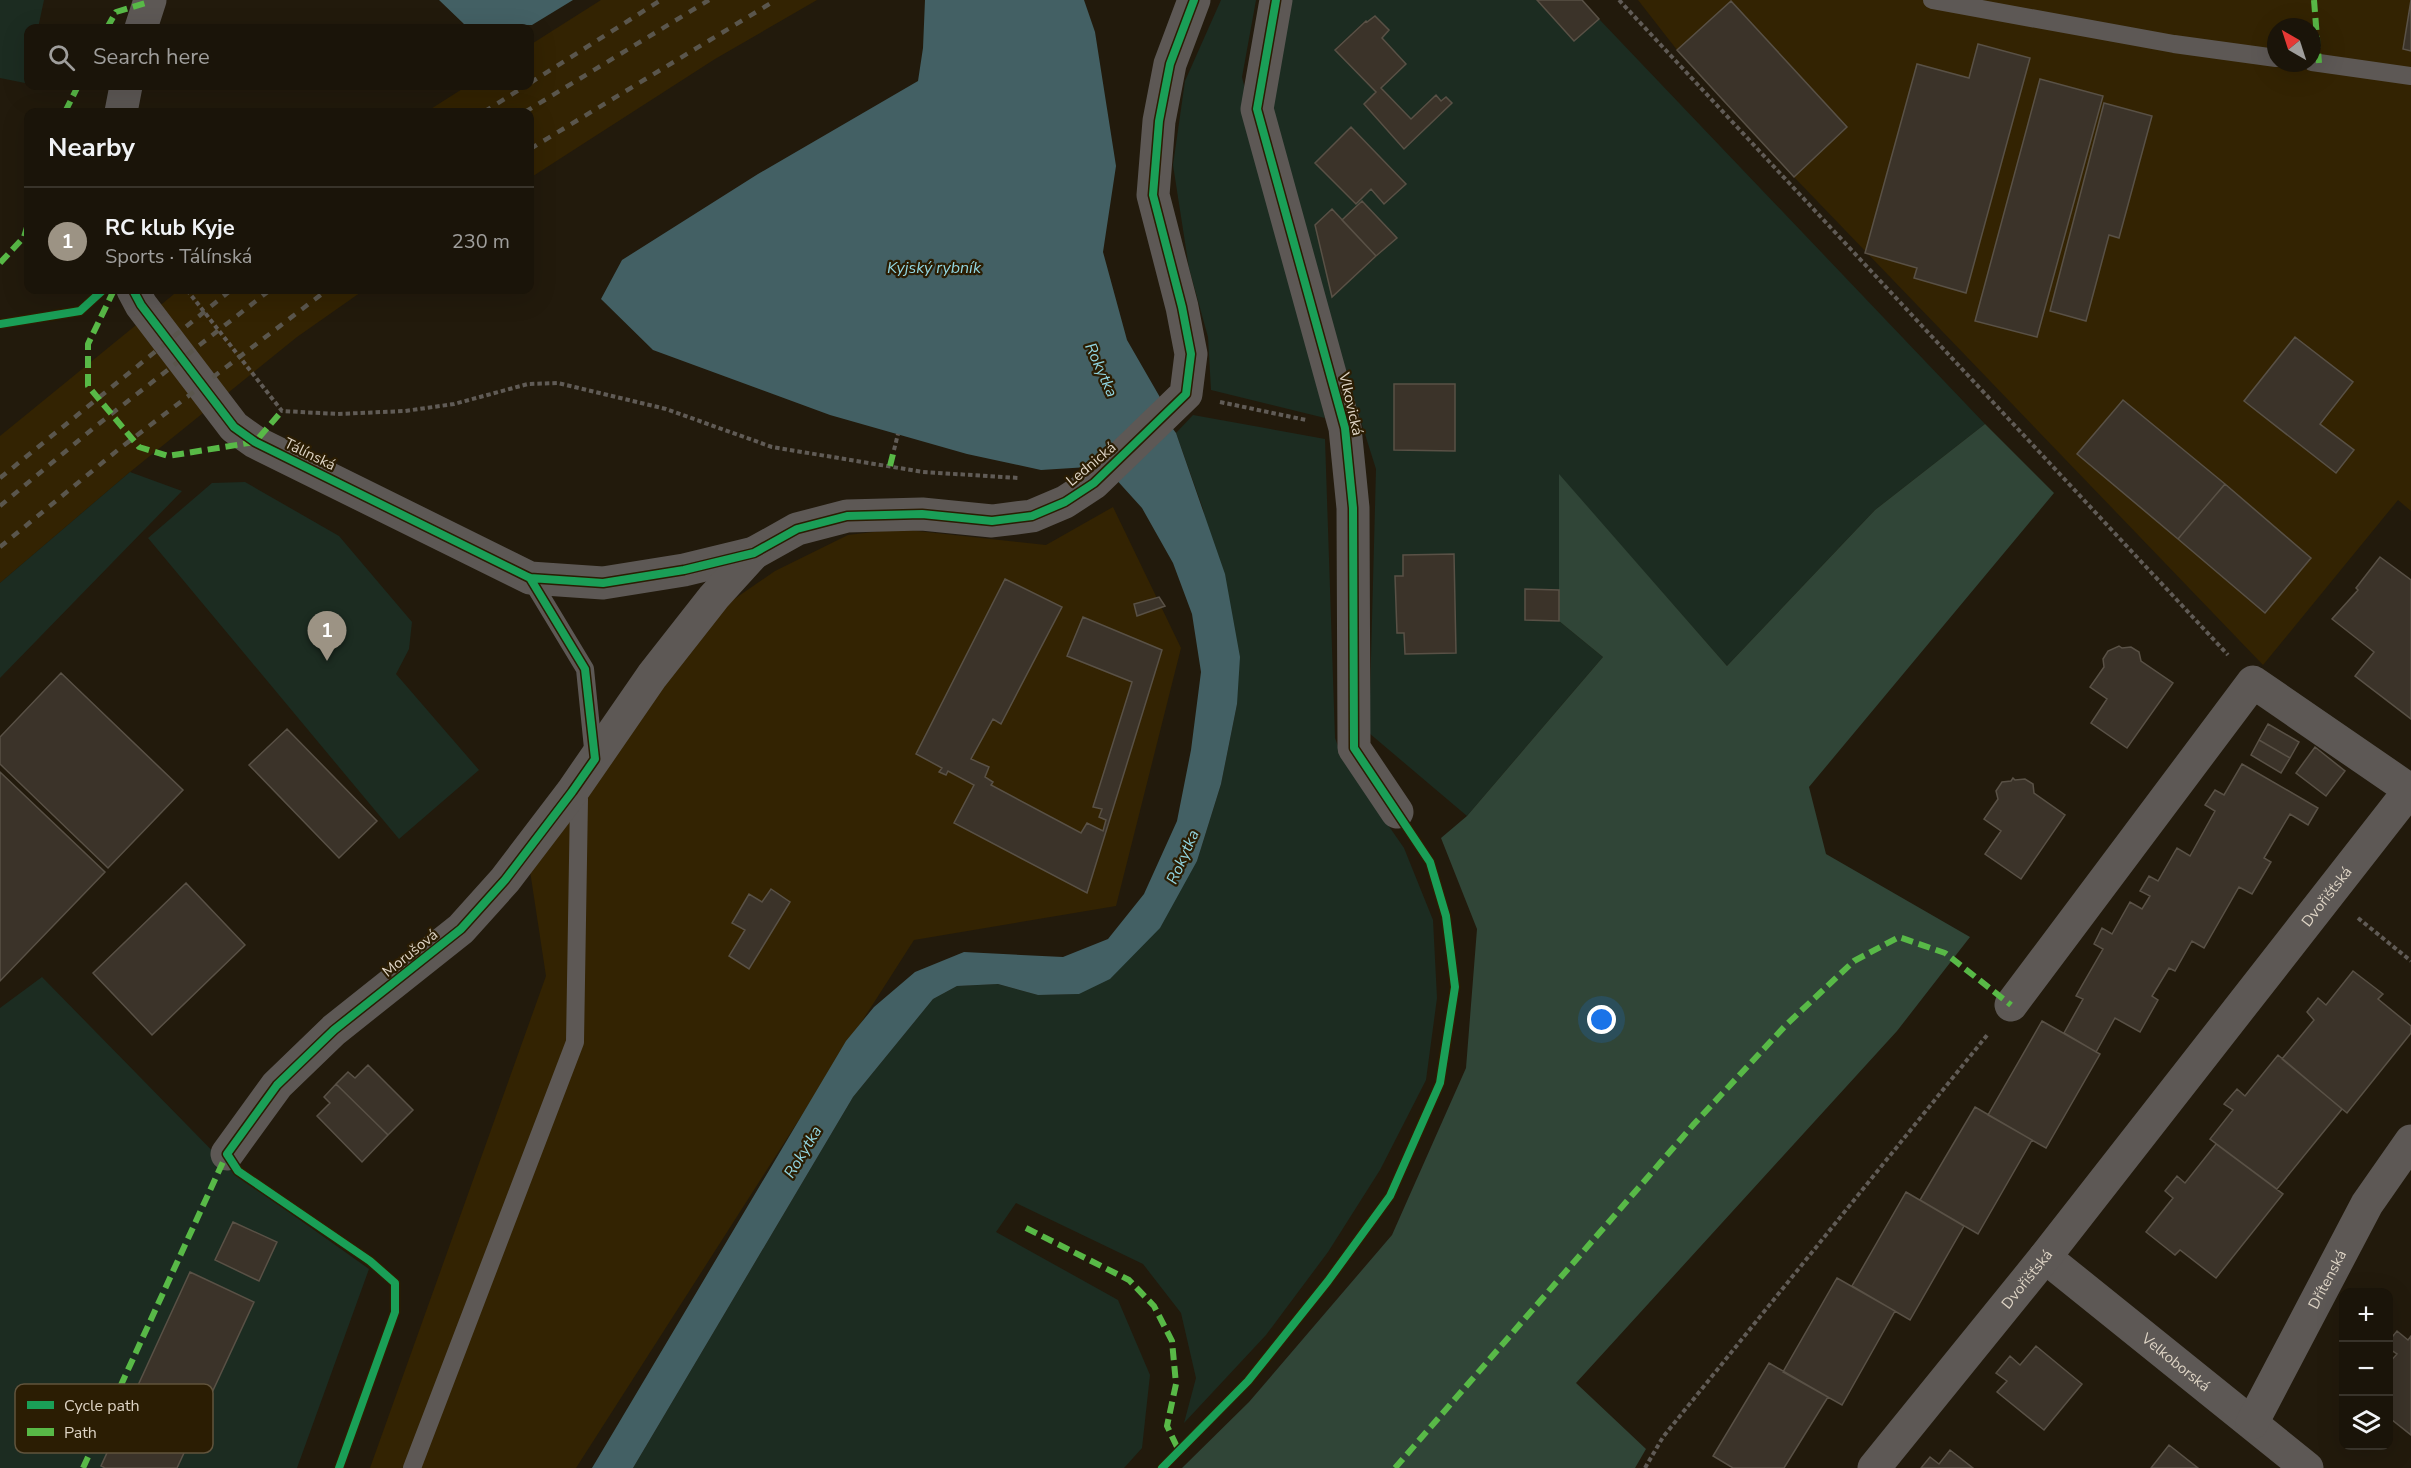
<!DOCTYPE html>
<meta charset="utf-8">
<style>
:root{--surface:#1a1409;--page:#272117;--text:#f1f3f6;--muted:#9f9e9c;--line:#38332a;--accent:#9c9384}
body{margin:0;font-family:"Nunito Sans",sans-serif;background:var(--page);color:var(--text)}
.controls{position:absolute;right:18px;bottom:18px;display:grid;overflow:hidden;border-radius:12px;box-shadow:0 6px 24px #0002}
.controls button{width:54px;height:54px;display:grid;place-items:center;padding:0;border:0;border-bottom:2px solid var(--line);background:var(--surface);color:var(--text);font:30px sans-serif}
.compass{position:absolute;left:2267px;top:18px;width:54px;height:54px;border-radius:50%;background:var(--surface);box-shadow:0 6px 24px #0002;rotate:321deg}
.you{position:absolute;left:1602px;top:1020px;width:21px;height:21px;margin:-15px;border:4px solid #fff;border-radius:50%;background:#1a73e8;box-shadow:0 0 0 9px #1a73e833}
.badge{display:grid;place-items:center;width:39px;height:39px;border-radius:50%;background:var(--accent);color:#fff;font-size:20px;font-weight:700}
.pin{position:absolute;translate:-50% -50px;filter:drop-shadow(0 2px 3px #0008)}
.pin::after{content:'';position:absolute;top:32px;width:21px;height:18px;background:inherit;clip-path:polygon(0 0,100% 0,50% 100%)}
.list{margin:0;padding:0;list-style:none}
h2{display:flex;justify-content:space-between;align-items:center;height:78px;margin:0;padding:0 24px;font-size:26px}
h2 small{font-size:20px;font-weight:400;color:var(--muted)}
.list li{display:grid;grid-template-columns:39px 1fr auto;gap:18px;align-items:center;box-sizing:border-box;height:108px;padding:0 24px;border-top:2px solid var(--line)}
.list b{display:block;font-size:22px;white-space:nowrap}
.list p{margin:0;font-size:20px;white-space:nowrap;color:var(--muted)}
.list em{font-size:20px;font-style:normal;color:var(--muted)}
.icon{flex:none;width:33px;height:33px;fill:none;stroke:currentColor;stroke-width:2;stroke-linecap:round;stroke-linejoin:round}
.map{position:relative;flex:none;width:2411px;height:1468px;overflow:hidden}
.search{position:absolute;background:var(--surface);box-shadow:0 6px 24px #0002;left:24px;top:24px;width:510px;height:66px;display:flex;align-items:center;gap:15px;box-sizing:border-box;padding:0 21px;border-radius:12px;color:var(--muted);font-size:22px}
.panel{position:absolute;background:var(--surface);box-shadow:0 6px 24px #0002;left:24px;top:108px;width:510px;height:186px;border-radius:12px}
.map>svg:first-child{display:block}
</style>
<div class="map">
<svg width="2411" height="1468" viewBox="0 0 2411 1468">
<rect width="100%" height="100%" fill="#221a0c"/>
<!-- built -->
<path fill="#332302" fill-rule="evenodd" d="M601,0h216l-102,59 -185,119v-66h-104l41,-26h63v-41z
M1638,0h773v511l-13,-11 -135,165 -469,-488 -117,-127zM2276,27h36v36h-36z
M179,290h185l-67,47 -167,135 -130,111v-147z
M1113,507l68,141 -65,258 -202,34 -338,528h-206l176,-492 -16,-105 184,-258 61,-42 73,-36 51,-6 147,16z"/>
<!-- green -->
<path fill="#1c2c21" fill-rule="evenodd" d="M0,0h44l-6,28h-10v42l-3,13 -25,-5z
M1221,0h35l-14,77 83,341 -114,-28 -3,-53 -19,-69 -16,-103 12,-84z
M1287,0h250l37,41 25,-22 386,405 -110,86 -148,156 -168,-191v115h-34v30l34,1 44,36 -136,159 -98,-83 7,-264 -114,-361zM1375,16l14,14 -7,8 24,26 -25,24 30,31 25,-23 5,5 5,-4 6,6 -48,46 -40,-44 12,-13 -41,-43 30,-28 2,1zM1351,127l55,56 -22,20 -13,-14 -16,15 -40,-41zM1362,202l35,36 -65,59 -17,-72 17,-16 10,11zM1395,384h60v67l-61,-1zM1453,554l2,99 -50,1 -1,-21h-7l-2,-56 8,-1z
M1193,415l132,24 10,299 8,22 61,88 29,72 4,78 -11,82 -46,90 -52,82 -62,83 -82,88 12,-45 -15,-65 -38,-49 -127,-61 -20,29 122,68 32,75 -8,73 -18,20h-491l220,-371 80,-98 24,-13 41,-2 40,11 41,-1 118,-133 24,-77 16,-80 -34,-195 -27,-76z
M130,472l52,19 -182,187v-95z
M245,482l94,54 73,86 -3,27 -13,25 83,96 -80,69 -251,-301 64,-55z
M42,977l192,196 135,96 -72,199h-120l77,-166 -64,-30 -89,194 4,2h-105v-460zM233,1222l44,20 -18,39 -44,-21z"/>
<!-- forest -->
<path fill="#304537" d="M1985,424l69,69 -245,294 17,67 144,83 -73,94 -321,352 70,66 -11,19h-453l67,-66 143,-167 74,-167 11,-139 -36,-91 26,-22 136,-159 -44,-36v-147l168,192 148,-156z"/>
<!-- water -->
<path fill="#436064" d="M439,0h134l-41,25 -68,-1z
M925,0h159l11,32 21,134 -13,86 24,88 38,66 -4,7 15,20 49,141 15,83 -3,47 -16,80 -24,77 -37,67 -50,51 -31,15 -41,1 -40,-11 -41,2 -24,13 -80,98 -220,371h-41l254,-427 28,-34 41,-35 49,-20 99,5 45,-18 36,-45 33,-73 14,-71 10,-78 -9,-58 -19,-51 -31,-55 -38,-42 -63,4 -74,-16 -137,-39 -177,-65 -52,-51 21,-39 136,-86 160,-93 5,-33z"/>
<!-- building -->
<path fill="#3b3329" stroke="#595146" stroke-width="1.5" d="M1537,0h45l17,19 -25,22z
M2411,0v51l-8,-2z
M1731,1l116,126 -53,50 -117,-127z
M1375,16l14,14 -7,8 24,26 -25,24 30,31 25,-24 5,6 5,-4 6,6 -48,46 -40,-45 12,-12 -41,-42 31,-29 1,1z
M1978,44l52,14 -64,235 -52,-15 3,-10 -52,-15 52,-189 52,14z
M2040,79l63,17 -66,241 -62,-16z
M2104,103l48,13 -33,122 -10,-3 -23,86 -36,-10z
M1351,127l55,57 -22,20 -13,-15 -15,15 -41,-41z
M1362,201l35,37 -21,18 -34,-36z
M1332,209l44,47 -44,41 -17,-72z
M2295,337l58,45 -33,42 34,26 -18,23 -92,-72z
M1394,384h61v67l-61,-1z
M2123,400l102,84 -47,55 -101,-85z
M2225,484l86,74 -46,55 -87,-74z
M1454,554l2,99 -51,1 -1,-21h-7l-2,-57h8v-21z
M2380,557l31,23v139l-56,-43 19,-24 -42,-33 26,-29 -2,-2z
M1005,579l57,28 -61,117 -8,-5 -22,40 18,8 -4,10 8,5 -2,3 90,48 6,-10 16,8 3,-11 -7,-3 3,-8 -9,-2 39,-125 -65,-26 16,-39 79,33 -75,243 -133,-70 20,-38 -26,-14 -2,4 -7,-3 3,-4 -26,-14z
M1525,589l34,1v31l-34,-1z
M1159,597l6,9 -28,10 -3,-12z
M2119,646l3,2 9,-1 8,5 2,9 32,22 -46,65 -36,-25 16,-24 -17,-12 14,-20 -1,-8 5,-8z
M61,673l122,117 -75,78 -108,-104v-27z
M2268,724l31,18 -9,16 -31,-18z
M287,729l90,92 -38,37 -90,-93z
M2259,740l31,18 -9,15 -30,-18z
M2315,747l30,24 -19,25 -30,-23z
M2242,764l76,44 -10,17 -18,-11 -26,44 7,4 -19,32 -13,-7 -35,61 -12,-7 -17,30 -6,-3 -17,28 6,4 -18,32 -25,-14 -19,34 -32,-19 19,-34 -7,-3 27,-47 -9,-5 8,-16 10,6 18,-32 12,7 8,-13 -10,-5 9,-15 9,5 19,-33 13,8 25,-45 -10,-6 10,-15 9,5z
M0,772l105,100 -105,109z
M2013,778l2,2 10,-1 8,5 1,9 31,22 -44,64 -36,-25 16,-23 -17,-12 14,-20 -2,-8 6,-9 9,-1z
M186,883l59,62 -93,90 -59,-62z
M771,889l19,13 -41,67 -20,-13 16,-26 -13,-7 17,-29 13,8z
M2353,971l30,23 -5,5 33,27v7l-64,80 -65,-54 32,-39 -7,-8 11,-14 8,7z
M2042,1021l58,33 -54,94 -58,-33z
M2278,1055l64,54 -65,80 -67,-50 23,-29 -9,-6 13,-15 8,7z
M368,1065l45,45 -25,25 -52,-51 12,-12 7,6z
M336,1084l52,51 -26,27 -45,-46 13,-13 -6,-6z
M1975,1107l57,33 -54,94 -58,-34z
M2216,1144l67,50 -67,84 -36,-28 -5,5 -29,-23 27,-34 -8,-7 12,-15 8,7z
M1906,1192l58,34 -54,94 -58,-34z
M233,1222l44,20 -18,39 -44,-21z
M190,1272l64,30 -77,166h-72l-4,-2z
M1837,1278l58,33 -53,94 -59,-33z
M2397,1331l11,9 3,-4v99l-19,-15 -4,3v-59l9,-10 -9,-6v-6z
M2036,1346l46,38 -38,46 -47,-38 10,-11 -11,-8 14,-17 10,9z
M1769,1363l59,34 -44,71h-51l-20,-12z
M2169,1445l29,23h-47z
M1950,1450l23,18h-52l9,-11 9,7z"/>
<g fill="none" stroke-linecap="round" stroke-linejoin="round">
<!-- path -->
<path stroke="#605b56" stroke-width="4" stroke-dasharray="4.5 3" stroke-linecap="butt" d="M1619,0l609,655
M187,290l95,121 56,3 67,-3 49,-7 74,-20 30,-1 108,26 106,38 151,25 96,6
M1220,402l86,18
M894,450l4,-16
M2358,918l53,43
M1645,1468l18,-31 325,-403"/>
<!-- service -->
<path stroke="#5d5855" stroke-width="18" d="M1932,0l242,44 102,14
M2312,62l99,14
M530,578l55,91 9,89
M412,1468l163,-426 4,-243 -7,-7"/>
<!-- minor -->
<g stroke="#5d5855" stroke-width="33">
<path d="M1276,0l-19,109 88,319 8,80 1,240 43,64"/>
<path d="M141,28l9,-28"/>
<path d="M121,112l5,-26"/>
<path d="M133,290l8,15 93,122 21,15 275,136 73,5 81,-13 70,-17 43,-24 50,-13 75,-2 70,7 40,-5 33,-14 29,-19 92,-89 5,-40 -9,-47 -29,-112 6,-74 11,-57 24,-64"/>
<path d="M227,1154l50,-69 57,-55 127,-101 44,-49 67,-88 80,-116 62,-79 40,-44"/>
<path id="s1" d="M2045,1257l262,211"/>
<path id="s2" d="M2252,1423l115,-219 44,-63"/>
<path id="s3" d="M1874,1468l171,-211 365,-467 -157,-108 -242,323"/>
</g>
<!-- rail -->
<path stroke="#5a564d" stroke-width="4.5" stroke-dasharray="8 8" stroke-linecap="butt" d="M530,83l131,-83
M484,112l41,-26
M525,112l184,-112
M530,149l246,-149
M0,478l231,-188
M0,506l96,-80 174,-136
M0,547l119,-98 208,-159"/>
<!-- quiet -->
<path stroke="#58b947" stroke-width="6" stroke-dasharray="12 6" stroke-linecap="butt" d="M2314,0l5,63
M107,28l9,-16 33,-10
M65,112l13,-26
M0,263l24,-26 4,-13
M114,290l-26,54v42l51,61 29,9 87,-14 27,-31
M890,466l4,-16
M1026,1228l103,52 25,26 18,35 4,43 -9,42 12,25
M83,1468l140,-306
M1395,1468l299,-344 92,-99 68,-64 45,-24 46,16 66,52"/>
<defs>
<path id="cycleway" d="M133,290l8,15 93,122 21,15 275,136 73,5 81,-13 70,-17 43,-24 50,-13 75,-2 70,7 40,-5 33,-14 29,-19 92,-89 5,-40 -9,-47 -29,-112 6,-74 11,-57 24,-64
M0,324l80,-13 23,-21
M339,1468l56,-156v-29l-25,-22 -132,-90 -11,-17 50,-69 57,-55 127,-101 44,-49 67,-88 23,-33 -10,-90 -55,-91
M1162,1468l86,-87 80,-100 62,-85 50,-113 15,-96 -9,-71 -16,-54 -76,-114 -1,-240 -8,-80 -88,-319 19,-109"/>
</defs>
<!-- cycleway casing -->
<use href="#cycleway" stroke="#2b1d03" stroke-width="11"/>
<!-- cycleway -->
<use href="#cycleway" stroke="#1a9f57" stroke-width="8"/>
</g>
<g text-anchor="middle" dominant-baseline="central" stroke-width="4.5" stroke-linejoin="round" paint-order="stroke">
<!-- street labels -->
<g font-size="15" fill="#ded4c5" stroke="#2b1d03">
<text transform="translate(1351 404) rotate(77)">Vlkovická</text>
<text transform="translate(310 454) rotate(26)">Tálínská</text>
<text transform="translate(1091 464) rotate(-40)">Lednická</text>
<text stroke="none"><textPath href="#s3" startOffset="729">Dvořišťská</textPath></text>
<text transform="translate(410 953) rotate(-39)">Morušová</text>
<text stroke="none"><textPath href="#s3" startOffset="243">Dvořišťská</textPath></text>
<text stroke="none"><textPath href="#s2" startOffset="162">Dřítenská</textPath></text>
<text stroke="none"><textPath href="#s1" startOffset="168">Velkoborská</textPath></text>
</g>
<!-- water labels -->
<g font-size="16" font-style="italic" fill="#92d6e2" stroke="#2b1d03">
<text x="934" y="268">Kyjský rybník</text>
<text transform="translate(1101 370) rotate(66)">Rokytka</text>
<text transform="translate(1183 857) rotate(-66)">Rokytka</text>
<text transform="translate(803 1152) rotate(-59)">Rokytka</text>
</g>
</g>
<!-- legend -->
<rect x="15" y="1384" width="198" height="69" rx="9" fill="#2b1d03" stroke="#61543d" stroke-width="1.5"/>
<rect x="27" y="1401" width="27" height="8" fill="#1a9f57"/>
<rect x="27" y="1428" width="27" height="8" fill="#58b947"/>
<g font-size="16" fill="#ded4c5">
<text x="64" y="1411">Cycle path</text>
<text x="64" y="1438">Path</text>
</g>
</svg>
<div class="controls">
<button>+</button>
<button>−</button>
<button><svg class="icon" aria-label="layers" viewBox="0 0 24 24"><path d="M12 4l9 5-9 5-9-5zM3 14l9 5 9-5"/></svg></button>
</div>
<svg class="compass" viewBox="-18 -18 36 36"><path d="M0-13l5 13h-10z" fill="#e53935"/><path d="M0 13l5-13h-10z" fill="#9f9e9c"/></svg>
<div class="you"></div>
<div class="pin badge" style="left:327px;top:661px">1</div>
<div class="search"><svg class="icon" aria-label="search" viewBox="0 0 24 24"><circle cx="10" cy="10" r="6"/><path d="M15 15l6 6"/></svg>Search here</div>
<section class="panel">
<h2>Nearby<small></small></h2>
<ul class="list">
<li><span class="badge">1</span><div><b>RC klub Kyje</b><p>Sports · Tálínská</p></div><em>230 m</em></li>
</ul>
</section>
</div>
